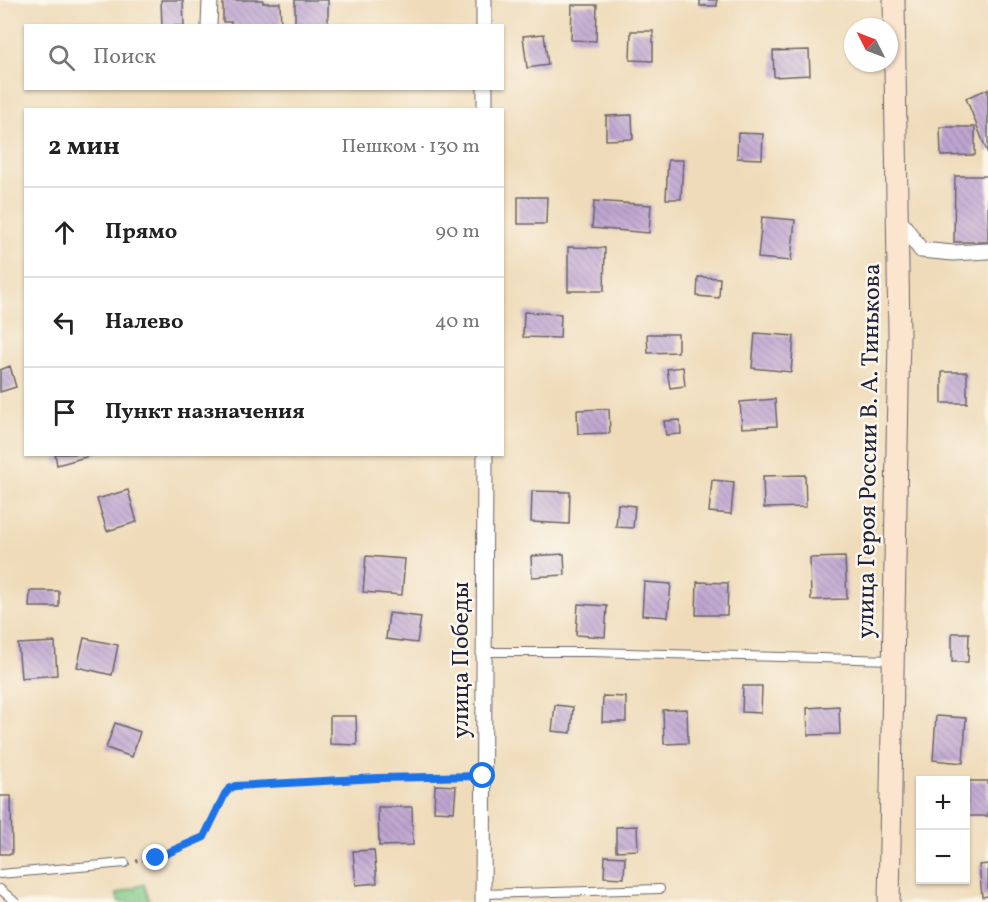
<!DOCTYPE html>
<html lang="ru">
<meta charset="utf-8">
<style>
:root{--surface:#fff;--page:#f6f6f6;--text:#222;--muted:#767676;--line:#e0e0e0}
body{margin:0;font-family:Vollkorn,serif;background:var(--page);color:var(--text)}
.controls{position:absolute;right:18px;bottom:18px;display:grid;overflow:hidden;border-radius:0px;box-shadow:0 2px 4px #0004}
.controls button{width:54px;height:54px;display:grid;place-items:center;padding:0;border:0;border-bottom:2px solid var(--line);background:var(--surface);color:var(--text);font:30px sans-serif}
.compass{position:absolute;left:844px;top:18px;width:54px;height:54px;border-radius:50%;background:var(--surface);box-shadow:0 2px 4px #0004;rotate:312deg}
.stop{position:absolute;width:18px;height:18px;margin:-14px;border:4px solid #1a73e8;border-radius:50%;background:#fff}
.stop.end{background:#1a73e8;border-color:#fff;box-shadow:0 2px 6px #0008}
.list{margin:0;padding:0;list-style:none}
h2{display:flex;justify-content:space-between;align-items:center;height:78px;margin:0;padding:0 24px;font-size:26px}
h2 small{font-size:20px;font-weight:400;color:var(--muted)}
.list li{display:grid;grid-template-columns:39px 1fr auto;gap:18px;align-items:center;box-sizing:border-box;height:90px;padding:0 24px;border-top:2px solid var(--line)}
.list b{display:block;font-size:22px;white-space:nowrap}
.list em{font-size:20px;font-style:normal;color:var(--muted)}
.icon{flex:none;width:33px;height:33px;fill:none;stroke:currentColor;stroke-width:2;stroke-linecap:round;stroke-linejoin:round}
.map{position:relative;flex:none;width:988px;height:902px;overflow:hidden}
.search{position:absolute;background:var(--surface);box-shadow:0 2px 4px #0004;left:24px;top:24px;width:480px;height:66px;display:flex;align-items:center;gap:15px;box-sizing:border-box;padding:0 21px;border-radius:0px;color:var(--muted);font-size:22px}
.panel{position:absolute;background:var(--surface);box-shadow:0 2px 4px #0004;left:24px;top:108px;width:480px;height:348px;border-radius:0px}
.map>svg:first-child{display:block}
</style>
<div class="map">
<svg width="988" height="902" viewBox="0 0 988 902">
<defs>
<pattern id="green-dots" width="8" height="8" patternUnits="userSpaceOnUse" patternTransform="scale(1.5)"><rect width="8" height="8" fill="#7fc985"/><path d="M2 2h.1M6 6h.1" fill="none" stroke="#6dac74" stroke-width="1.8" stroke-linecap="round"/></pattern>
<pattern id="building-back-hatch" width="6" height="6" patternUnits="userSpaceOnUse" patternTransform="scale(1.5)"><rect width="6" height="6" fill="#bfa6d1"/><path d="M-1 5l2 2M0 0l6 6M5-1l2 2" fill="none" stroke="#9b87ab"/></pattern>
</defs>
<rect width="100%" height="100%" fill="#fbf7ec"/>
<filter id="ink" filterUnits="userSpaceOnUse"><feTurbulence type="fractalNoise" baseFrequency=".0167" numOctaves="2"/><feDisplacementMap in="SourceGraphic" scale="12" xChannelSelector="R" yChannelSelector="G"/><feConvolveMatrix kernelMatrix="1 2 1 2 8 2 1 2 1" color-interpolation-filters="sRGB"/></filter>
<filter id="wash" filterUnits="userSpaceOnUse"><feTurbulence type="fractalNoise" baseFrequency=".008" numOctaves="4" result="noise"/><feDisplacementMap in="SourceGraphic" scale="24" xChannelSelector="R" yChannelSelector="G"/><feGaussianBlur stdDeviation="1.35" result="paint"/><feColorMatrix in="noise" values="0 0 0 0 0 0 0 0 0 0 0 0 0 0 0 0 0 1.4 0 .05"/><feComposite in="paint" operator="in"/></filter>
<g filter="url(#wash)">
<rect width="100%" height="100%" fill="#efdbb9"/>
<!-- green -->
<path fill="url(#green-dots)" stroke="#507660" stroke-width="1.5" d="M144,884l6,18h-31l-3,-8z"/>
<g id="blocks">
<!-- building -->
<path fill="url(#building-back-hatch)" d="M161,0h22l1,26h-22z
M223,0h40v3h17l1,23h-50v-4h-8z
M295,0h33v26h-33z
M700,0h17v6h-17z
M572,5h25l-1,36 -25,-1z
M631,31h22v30l-23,-1z
M544,34l4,31 -21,3 -4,-32z
M809,50l1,25 -36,2 -1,-26z
M988,89v65l-22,-56z
M632,115l1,24 -27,1v-24z
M940,127h35v28l-34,1z
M738,133l25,1 -1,25 -25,-1z
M668,160h15l-2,39h-15z
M955,176h33v66h-34z
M518,197h29l-1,27h-28z
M594,201l57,4 -2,28 -57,-5z
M762,217l33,3 -4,41 -33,-3z
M568,247l37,1 -1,43h-36z
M698,277l22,1 -1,20 -22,-2z
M524,312l37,2 -1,24 -37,-1z
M755,333l39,3 -3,36 -39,-4z
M647,334h31v18l-30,1z
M10,366l6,21 -16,5v-22z
M683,367l2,19 -15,2 -3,-19z
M942,372h25v31h-25z
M775,399l2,27 -35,2 -2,-26z
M609,409l1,24 -32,1 -1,-24z
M680,420l1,14 -15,1 -2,-14z
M55,454h38v1l-36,10z
M805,475l1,32 -42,1 -1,-32z
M712,480l22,2 -3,32 -22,-2z
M128,490l9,32 -30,9 -10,-32z
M532,491l38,1 -1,32 -38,-2z
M618,504l17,2 -2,22 -17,-1z
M564,554l1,21 -33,2 -1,-21z
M366,556l39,3 -3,36 -39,-3z
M845,557l2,42 -36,1 -1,-42z
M644,582l27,2 -3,33 -26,-2z
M697,582l31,1 -1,32h-31z
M30,591h29v16h-30z
M578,604l29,2 -2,31 -29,-2z
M389,613l32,4 -4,26 -31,-4z
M952,633h17l-1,29h-16z
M84,638l34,7 -6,30 -35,-8z
M55,642l2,33 -36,3 -3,-34z
M743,686h19l-1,27 -19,-1z
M603,696l23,1v25h-24z
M555,705l18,2 -2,26 -19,-2z
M839,706l1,28 -32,1 -1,-27z
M687,709l1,34 -24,1 -1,-34z
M330,716h26l1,29 -27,-1z
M936,716l30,2 -3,45 -30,-3z
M115,723l25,9 -8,25 -26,-9z
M967,781h21v35h-21z
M435,785l21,1 -2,26 -20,-1z
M0,796h11l1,58h-12z
M378,807h34l1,38 -34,1z
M637,826l1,24 -22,1v-24z
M374,850l3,33 -21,2 -3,-34z
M605,856l20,1 -1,21 -20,-1z
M988,864v32l-6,1 -3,-32z"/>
</g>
</g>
<g filter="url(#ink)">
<use href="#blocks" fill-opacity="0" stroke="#6a6367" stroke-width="1.5"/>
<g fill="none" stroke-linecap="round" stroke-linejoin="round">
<defs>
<path id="lane" d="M486,652h104l302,8
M0,874l125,-11
M0,889l15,13
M483,894l177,-5"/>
<path id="street" d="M484,0v26
M209,26l1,-26
M485,88v22
M898,218l23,32 32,3 35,-2
M483,902l2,-448"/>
<path id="secondary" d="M889,902l10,-568 -5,-334"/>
</defs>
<!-- lane casing -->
<use href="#lane" stroke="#6a6367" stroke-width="10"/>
<!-- street casing -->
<use href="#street" stroke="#6a6367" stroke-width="17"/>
<!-- secondary casing -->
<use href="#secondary" stroke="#6a6367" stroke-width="23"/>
<!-- path -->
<path stroke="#6a6367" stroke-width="3" stroke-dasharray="1.5 4.5" stroke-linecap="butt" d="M136,861l20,-3 48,-21 21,-43 4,-5 6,-3 143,-8 89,-2"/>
<!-- lane -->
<use href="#lane" stroke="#fff" stroke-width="8"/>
<!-- street -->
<use href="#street" stroke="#fff" stroke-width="15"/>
<!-- secondary -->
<use href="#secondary" stroke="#fce5cf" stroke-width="21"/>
</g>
</g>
<g fill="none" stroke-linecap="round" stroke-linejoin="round" filter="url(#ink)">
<!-- route -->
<path stroke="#1a73e8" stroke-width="8" d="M156,858l48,-21 21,-43 4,-5 6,-3 143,-8 105,-2"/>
</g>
<g text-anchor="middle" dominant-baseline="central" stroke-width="5" stroke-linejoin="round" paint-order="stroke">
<!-- street labels -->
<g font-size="24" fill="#22223b" stroke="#fbf7ec">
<text transform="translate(870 451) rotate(-89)">улица Героя России В. А. Тинькова</text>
<text transform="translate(462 660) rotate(-90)">улица Победы</text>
</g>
</g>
</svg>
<div class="controls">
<button>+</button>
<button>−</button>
</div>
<svg class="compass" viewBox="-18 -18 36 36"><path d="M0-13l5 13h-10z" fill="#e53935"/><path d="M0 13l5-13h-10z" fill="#767676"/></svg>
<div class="stop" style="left:483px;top:776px"></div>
<div class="stop end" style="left:156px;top:858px"></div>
<div class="search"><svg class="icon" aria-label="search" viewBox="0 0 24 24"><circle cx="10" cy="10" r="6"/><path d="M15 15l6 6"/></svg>Поиск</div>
<section class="panel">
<h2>2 мин<small>Пешком · 130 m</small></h2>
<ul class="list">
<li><svg class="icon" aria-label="ahead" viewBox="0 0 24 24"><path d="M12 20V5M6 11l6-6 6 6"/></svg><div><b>Прямо</b></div><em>90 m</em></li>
<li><svg class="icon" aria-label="left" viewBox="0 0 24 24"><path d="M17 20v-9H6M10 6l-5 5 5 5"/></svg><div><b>Налево</b></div><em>40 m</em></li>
<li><svg class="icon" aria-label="arrive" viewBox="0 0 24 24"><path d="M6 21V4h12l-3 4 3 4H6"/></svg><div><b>Пункт назначения</b></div></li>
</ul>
</section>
</div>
